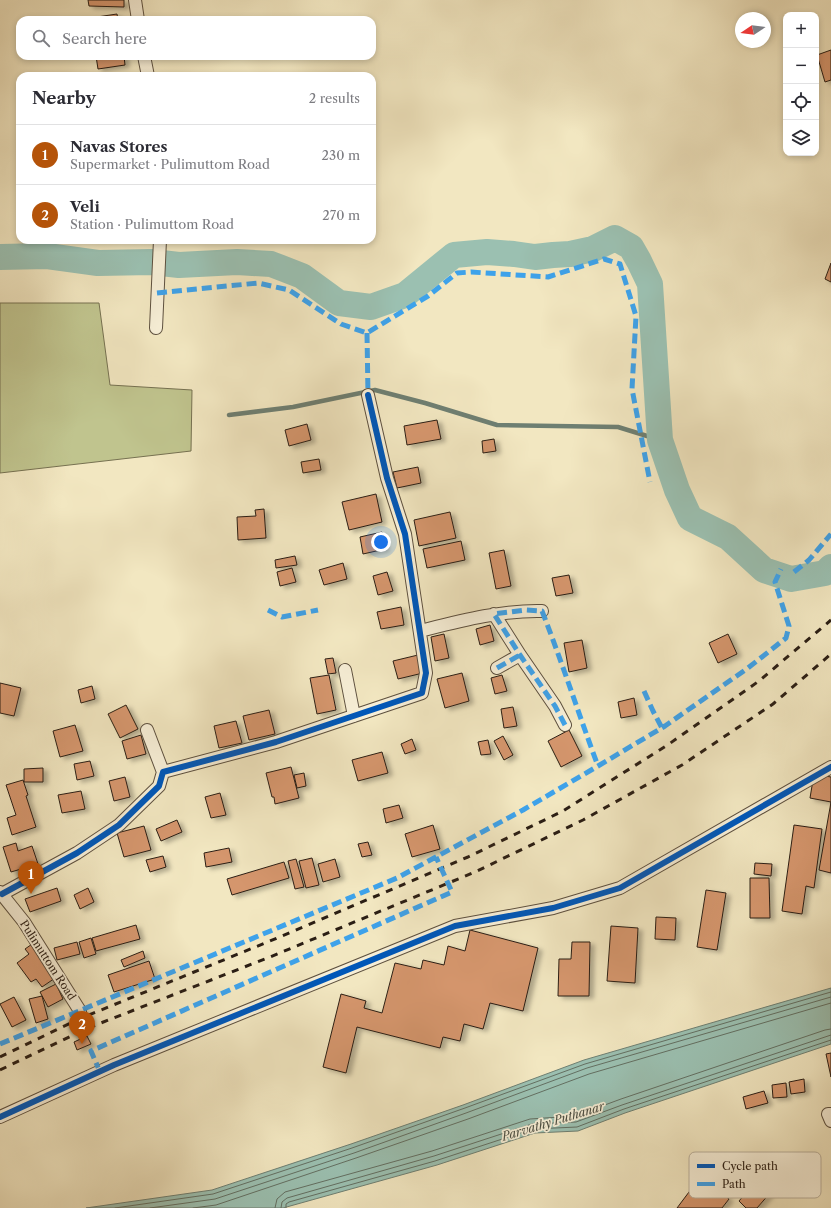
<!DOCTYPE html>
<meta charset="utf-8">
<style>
:root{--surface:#fff;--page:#f2f2f3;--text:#2b2b33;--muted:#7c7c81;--line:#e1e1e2;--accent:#b45309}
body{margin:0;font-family:"Libre Caslon Text",serif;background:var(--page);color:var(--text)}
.controls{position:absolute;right:12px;top:12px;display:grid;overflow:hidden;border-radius:8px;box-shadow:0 2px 6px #0003}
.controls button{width:36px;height:36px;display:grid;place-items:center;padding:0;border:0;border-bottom:1px solid var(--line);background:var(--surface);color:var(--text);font:20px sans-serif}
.compass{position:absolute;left:735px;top:12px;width:36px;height:36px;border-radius:50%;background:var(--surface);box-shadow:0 2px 6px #0003;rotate:257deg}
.you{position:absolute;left:381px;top:542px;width:14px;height:14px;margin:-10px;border:3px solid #fff;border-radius:50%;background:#1a73e8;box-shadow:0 0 0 6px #1a73e833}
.badge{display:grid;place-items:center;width:26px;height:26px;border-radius:50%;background:var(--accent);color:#fff;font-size:13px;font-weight:700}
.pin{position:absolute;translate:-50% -33px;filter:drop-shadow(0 1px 2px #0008)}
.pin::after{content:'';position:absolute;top:21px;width:14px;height:12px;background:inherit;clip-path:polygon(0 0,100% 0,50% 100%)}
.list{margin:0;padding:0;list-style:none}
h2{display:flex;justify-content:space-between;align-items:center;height:52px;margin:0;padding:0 16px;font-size:17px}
h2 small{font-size:13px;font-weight:400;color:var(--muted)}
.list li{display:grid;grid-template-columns:26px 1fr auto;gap:12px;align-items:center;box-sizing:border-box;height:60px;padding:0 16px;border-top:1px solid var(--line)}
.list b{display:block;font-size:15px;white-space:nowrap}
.list p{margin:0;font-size:13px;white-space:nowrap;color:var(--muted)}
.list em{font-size:13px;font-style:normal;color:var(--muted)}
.icon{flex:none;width:22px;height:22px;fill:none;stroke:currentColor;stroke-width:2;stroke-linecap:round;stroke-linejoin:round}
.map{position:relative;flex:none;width:831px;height:1208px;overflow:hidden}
.search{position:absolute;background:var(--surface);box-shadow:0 2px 6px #0003;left:16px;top:16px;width:360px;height:44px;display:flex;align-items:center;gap:10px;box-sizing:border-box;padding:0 14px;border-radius:12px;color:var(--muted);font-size:15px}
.panel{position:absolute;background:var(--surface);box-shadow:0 2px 6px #0003;left:16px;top:72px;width:360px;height:172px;border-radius:12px}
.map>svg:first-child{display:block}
</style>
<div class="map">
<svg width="831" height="1208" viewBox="0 0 831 1208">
<defs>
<filter id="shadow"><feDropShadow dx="4.5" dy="2.5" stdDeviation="2" flood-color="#0004"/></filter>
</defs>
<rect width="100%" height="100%" fill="#f2e7c1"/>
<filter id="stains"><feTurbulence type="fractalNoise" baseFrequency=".005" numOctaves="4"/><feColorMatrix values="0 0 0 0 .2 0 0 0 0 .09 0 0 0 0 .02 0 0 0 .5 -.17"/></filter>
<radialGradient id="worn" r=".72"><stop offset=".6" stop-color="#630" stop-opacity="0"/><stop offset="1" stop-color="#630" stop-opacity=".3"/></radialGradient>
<!-- green -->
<path fill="#c0c48e" stroke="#767151" d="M0,303h99l11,82 82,5 -1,61 -191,22z"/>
<!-- water -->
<path fill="#9bc0b1" stroke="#6e7f72" d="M831,988v56l-206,69 -47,18 -43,2 -98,32 -154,43h-197l126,-18 139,-46 112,-39 121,-45z"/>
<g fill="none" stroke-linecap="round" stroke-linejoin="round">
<!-- shore -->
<path stroke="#636f62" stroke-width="1" d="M115,1208l98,-14 139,-46 113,-40 120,-44 246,-72
M150,1208l65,-9 139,-46 112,-40 121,-45 244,-71
M193,1208l23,-3 140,-47 112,-39 121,-45 242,-71
M275,1208l2,-9 8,-7 147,-41 98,-32 45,-3 46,-17 204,-69 6,-1
M281,1208l1,-6 5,-4 147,-42 98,-32 44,-2 46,-17 209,-70
M286,1208v-4l3,-2 146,-41 98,-32 44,-2 47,-18 207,-69"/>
<!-- stream -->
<path stroke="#6e7f72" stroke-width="4.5" d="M229,415l64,-8 82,-17 50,13 72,22 121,2 42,13 -3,-13"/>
<!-- river -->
<path stroke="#9bc0b1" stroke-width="26" d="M0,257l47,-1 51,7 54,-1 27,3 58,-3 34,2 31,12 37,27 32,4 34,-12 49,-40 33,-3 27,2 21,3 18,-2 17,-1 23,-5 22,-11 16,9 8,14 11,23 10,156 17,50 13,28 38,19 36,33 27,9 34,-6 6,-6"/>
</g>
<!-- building -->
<path fill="#d5966d" stroke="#2b1e14" filter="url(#shadow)" d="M88,0h36v7l-35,-1z
M117,14l1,6h-28v-2z
M831,50v30l-6,2 -8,-27z
M96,56h28l1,9 -27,4z
M831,263v19l-6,-3z
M437,420l4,19 -34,6 -3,-19z
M307,424l4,16 -22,6 -4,-16z
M494,439l2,12 -13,2 -1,-12z
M319,459l2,11 -18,3 -2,-11z
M418,467l3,16 -24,5 -4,-16z
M376,494l6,28 -33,8 -7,-28z
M264,509l2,29 -28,2 -1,-23 19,-1 -1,-6z
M450,512l6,26 -37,8 -5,-26z
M382,532l3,17 -22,5 -3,-17z
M461,541l4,19 -38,8 -4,-19z
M504,550l7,36 -15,3 -7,-36z
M295,556l2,9 -21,3 -1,-8z
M343,563l4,16 -23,6 -5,-15z
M292,568l4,14 -16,4 -3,-14z
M387,572l6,19 -15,4 -5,-19z
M569,575l4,18 -17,3 -4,-18z
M401,607l3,18 -23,4 -4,-17z
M490,625l4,16 -14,4 -4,-16z
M444,634l5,24 -14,3 -4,-24z
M728,634l9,20 -19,9 -9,-20z
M582,640l5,28 -18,4 -5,-29z
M418,655l5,18 -25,6 -5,-18z
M333,658l3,15 -8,1 -3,-15z
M462,673l7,28 -24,7 -8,-29z
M329,675l7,35 -19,4 -7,-36z
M502,675l5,16 -12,3 -4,-16z
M0,683l21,5 -7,28 -14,-3z
M92,686l3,13 -14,4 -3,-13z
M634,698l3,17 -16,3 -3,-16z
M126,705l12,24 -18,9 -12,-24z
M513,707l4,19 -13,2 -3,-19z
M269,710l6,24 -26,6 -6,-24z
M236,721l6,22 -23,5 -5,-22z
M75,725l8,26 -23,6 -7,-26z
M569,730l13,26 -21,11 -13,-26z
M141,735l5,19 -19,5 -5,-18z
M503,736l10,19 -9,5 -10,-19z
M412,739l4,11 -11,4 -4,-10z
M488,740l3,14 -10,1 -3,-13z
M382,752l6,21 -30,8 -6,-21z
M90,761l4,15 -17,4 -3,-16z
M291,767l8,31 -24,6 -1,-7h-2l-6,-24z
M43,768v14h-19v-13z
M304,773l2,13 -9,2 -3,-13z
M814,774l17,3v25l-21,-4z
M125,777l5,20 -16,4 -5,-20z
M23,780l5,15 -2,1 10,31 -24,8 -5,-17 9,-3 -10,-30z
M81,791l4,18 -23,4 -4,-18z
M220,793l6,22 -15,3 -6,-21z
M831,802v71l-12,-3z
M399,805l4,13 -17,5 -3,-14z
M177,820l5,12 -21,9 -5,-12z
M433,825l7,24 -28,8 -7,-23z
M794,825l28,4 -8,59 -8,-2 -4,28 -20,-3z
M144,826l7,24 -27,7 -7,-24z
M368,842l4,13 -10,2 -4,-13z
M16,843l2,8 14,-5 6,18 -27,8 -8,-25z
M229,848l3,14 -26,5 -2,-14z
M163,856l3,11 -16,5 -4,-12z
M312,858l7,27 -13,3 -7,-27z
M296,859l8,28 -9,2 -7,-28z
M335,859l5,18 -17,5 -5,-18z
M284,862l5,16 -57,17 -5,-16z
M755,863l17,1 -1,12 -17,-2z
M750,878h19l1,40h-20z
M57,888l4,13 -31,11 -5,-13z
M88,888l6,14 -14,7 -6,-14z
M706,890l20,3 -9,57 -20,-3z
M656,917l20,1 -1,22 -20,-1z
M136,925l4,14 -44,12 -4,-13z
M611,926l27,2 -3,55 -28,-2z
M470,930l68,18 -15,63 -33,-8 -7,26 -19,-5 -4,17 -17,-4 -3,11 -83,-21 -11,46 -23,-6 18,-73 25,7 -2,7 18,5 13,-50 26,6 2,-9 21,5 4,-19 17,5z
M91,938l5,16 -12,4 -5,-16z
M35,942l23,34 -16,11 -6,-8 -5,3 -14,-19 12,-9 -4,-5z
M77,942l3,12 -23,6 -3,-12z
M572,942h18l-1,54h-31l1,-37h12z
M143,951l2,7 -21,9 -3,-7z
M149,961l6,18 -41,13 -6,-17z
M56,984l7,15 -15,8 -8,-15z
M42,996l6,23 -12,4 -7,-24z
M14,997l12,23 -14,7 -12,-23z
M87,1036l4,8 -14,6 -3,-8z
M831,1053v24l-5,-23z
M804,1079l1,13 -14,2 -2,-12z
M786,1083l1,14 -14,1 -1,-13z
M764,1091l4,12 -22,6 -3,-12z
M701,1176l28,23 -7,9h-45z
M756,1181l14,12 -13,15h-11l-7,-7z"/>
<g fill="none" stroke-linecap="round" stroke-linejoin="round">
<defs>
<path id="street" d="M135,0l3,20
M144,56l4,20
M156,328l4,-88
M494,614l26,41 35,51 10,19
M420,631c40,-10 81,-21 122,-20
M497,668l23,-13
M345,670l9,46
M147,730l16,42
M0,892l24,30 56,89
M2,894l75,-41 42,-28 40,-39 4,-14 113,-30 146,-49 4,-20 -21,-139 -18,-56 -19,-83
M831,1114h-3l3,7
M0,1117l114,-52 341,-139 98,-18 67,-20 211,-121"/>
</defs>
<!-- street casing -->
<use href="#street" stroke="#5d503f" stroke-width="14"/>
<!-- street -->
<use href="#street" stroke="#f7efd7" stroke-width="12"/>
<!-- rail -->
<path stroke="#2b1e14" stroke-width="3" stroke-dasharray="7 7" stroke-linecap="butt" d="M0,1057l79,-38 191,-78 198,-84 95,-46 106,-67 90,-63 72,-61
M0,1070l88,-42 182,-71 205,-85 108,-52 99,-55 91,-61 58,-50"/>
<!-- quiet -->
<path stroke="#3ea2ea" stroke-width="5" stroke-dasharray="10 5" stroke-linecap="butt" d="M157,293l101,-10 31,7 52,34 26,9 61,-37 29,-23 14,-1 77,5 56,-18 16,5 16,52 -4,73 18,93
M367,333l1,62
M794,572l15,-12 22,-26
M268,610l14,7 36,-7
M497,668l23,-13
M644,691l9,20 9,17
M565,725l-10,-19 -35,-51 -26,-41 31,-4 17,1c20,51 37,104 56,155
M76,1013l7,20
M0,1044l397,-166 126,-68 75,-44 67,-40 83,-58 38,-30 3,-12 -14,-44 6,-13
M100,1072l-9,-21 361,-159 -16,-35"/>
<defs>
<path id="cycleway" d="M2,894l75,-41 42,-28 40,-39 4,-14 113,-30 146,-49 4,-20 -21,-139 -18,-56 -19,-83
M0,1117l114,-52 341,-139 98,-18 67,-20 211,-121"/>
</defs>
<!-- cycleway casing -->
<use href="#cycleway" stroke="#f7efd7" stroke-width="8"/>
<!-- cycleway -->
<use href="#cycleway" stroke="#0057b8" stroke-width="6"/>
</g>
<g text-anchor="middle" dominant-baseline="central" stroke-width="3.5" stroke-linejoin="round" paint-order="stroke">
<!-- street labels -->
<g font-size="11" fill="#2b1e14" stroke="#f7efd7">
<text transform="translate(48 960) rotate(57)">Pulimuttom Road</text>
</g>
<!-- water labels -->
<g font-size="12" font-style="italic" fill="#4d4f43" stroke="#f7efd7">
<text transform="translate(553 1121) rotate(-17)">Parvathy Puthanar</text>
</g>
</g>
<!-- legend -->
<rect x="689" y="1152" width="132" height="46" rx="6" fill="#f7efd7" stroke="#bab09c" stroke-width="1"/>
<rect x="697" y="1164" width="18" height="4" fill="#0057b8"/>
<rect x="697" y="1182" width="18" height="4" fill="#3ea2ea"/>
<g font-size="11" fill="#2b1e14">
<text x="722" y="1170">Cycle path</text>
<text x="722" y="1188">Path</text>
</g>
<rect width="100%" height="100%" filter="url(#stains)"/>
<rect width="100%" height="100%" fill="url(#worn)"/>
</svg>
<div class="controls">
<button>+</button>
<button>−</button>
<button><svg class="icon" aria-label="locate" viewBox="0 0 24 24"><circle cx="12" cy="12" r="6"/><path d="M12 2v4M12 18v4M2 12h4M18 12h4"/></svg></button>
<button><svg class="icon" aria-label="layers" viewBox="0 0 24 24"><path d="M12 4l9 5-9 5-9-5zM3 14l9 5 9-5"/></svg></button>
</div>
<svg class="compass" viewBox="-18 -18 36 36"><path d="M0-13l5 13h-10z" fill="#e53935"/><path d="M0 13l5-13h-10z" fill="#7c7c81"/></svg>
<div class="you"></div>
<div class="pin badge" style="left:31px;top:894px">1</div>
<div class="pin badge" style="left:82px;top:1044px">2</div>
<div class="search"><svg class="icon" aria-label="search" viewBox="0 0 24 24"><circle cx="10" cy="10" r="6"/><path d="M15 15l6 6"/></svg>Search here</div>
<section class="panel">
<h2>Nearby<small>2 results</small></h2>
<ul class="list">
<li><span class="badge">1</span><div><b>Navas Stores</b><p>Supermarket · Pulimuttom Road</p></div><em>230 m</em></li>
<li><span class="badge">2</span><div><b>Veli</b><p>Station · Pulimuttom Road</p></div><em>270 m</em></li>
</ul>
</section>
</div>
